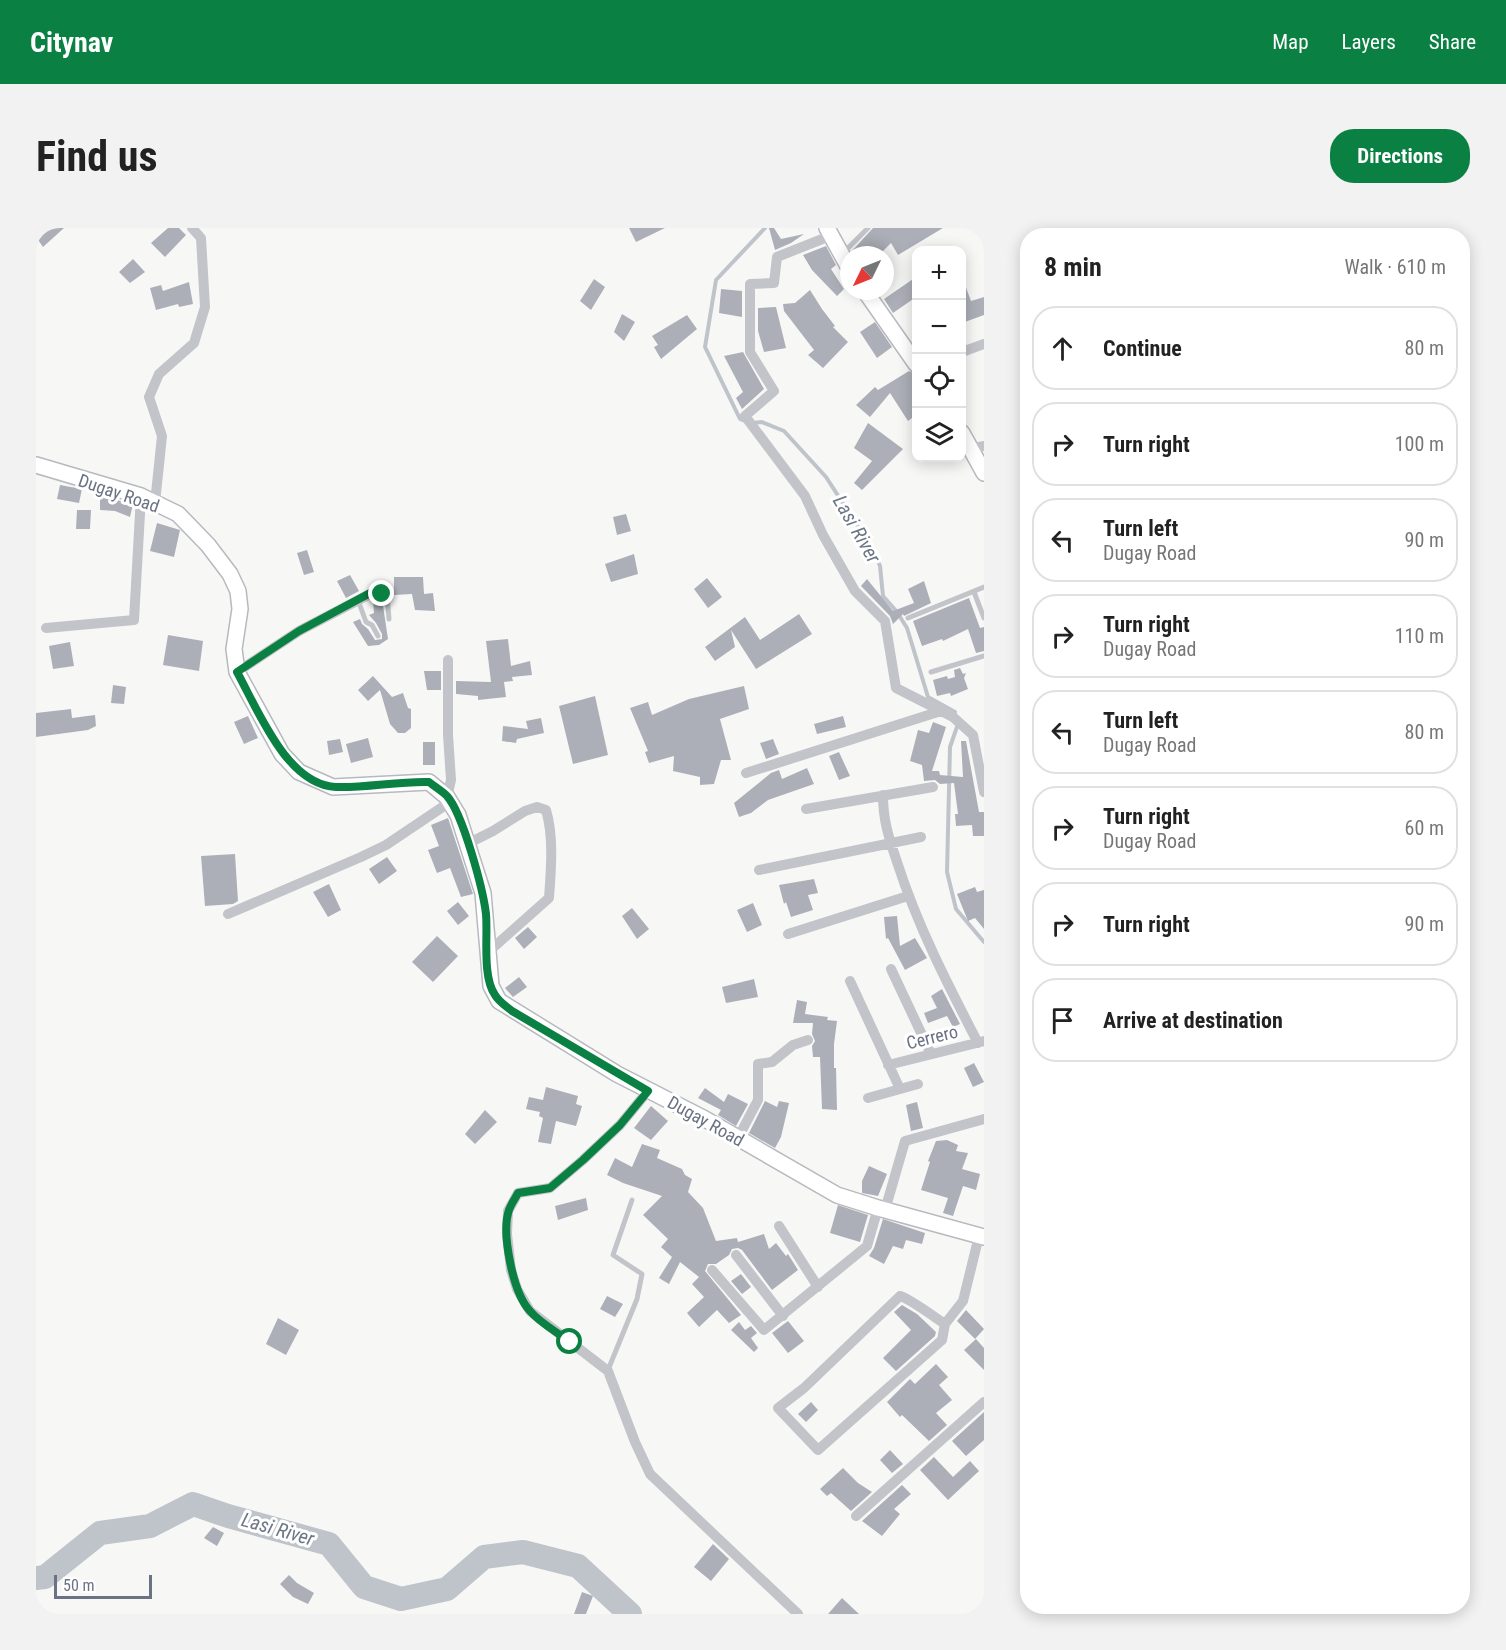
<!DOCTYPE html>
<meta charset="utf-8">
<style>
:root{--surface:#fff;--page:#f2f2f2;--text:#222;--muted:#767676;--line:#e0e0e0;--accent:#0b8043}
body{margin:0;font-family:"Roboto Condensed",sans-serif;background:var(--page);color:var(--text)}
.controls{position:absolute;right:18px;top:18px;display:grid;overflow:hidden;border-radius:12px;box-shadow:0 3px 15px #0003}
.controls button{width:54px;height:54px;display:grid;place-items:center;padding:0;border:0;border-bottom:2px solid var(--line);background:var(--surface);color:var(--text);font:30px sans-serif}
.compass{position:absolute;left:804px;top:18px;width:54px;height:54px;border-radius:50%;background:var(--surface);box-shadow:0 3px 15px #0003;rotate:227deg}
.scale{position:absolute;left:18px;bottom:15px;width:98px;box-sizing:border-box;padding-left:6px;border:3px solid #6b7283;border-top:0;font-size:16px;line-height:21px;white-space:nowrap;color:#6b7283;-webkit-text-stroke:4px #fff;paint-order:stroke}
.stop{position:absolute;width:18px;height:18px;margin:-14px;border:4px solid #0b8043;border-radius:50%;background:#fff}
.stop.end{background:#0b8043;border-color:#fff;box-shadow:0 2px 6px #0008}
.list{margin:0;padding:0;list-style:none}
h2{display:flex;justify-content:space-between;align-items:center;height:78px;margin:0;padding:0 24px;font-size:26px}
h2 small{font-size:20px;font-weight:400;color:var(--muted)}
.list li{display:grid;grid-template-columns:39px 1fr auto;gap:18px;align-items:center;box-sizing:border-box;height:84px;margin:0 12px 12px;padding:0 12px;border:2px solid var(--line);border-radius:24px}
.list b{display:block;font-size:22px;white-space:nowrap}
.list p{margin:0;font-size:20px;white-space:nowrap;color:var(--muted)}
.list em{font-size:20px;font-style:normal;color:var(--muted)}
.icon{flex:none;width:33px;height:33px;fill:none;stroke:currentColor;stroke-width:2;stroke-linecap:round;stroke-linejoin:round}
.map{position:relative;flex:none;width:948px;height:1386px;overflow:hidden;border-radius:24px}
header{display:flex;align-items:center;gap:36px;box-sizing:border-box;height:84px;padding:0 30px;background:var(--accent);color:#fff}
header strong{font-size:28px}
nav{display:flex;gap:33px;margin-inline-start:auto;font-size:21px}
.intro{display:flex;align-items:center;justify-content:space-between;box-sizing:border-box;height:144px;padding:0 36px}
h1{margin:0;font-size:42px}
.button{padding:15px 27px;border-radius:24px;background:var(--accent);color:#fff;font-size:21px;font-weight:700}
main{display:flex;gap:36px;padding:0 36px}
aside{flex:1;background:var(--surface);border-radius:24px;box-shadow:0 3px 15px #0003}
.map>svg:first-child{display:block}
</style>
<header>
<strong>Citynav</strong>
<nav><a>Map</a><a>Layers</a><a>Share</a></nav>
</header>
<div class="intro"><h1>Find us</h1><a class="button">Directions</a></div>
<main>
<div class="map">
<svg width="948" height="1386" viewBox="0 0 948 1386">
<rect width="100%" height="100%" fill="#f7f8f6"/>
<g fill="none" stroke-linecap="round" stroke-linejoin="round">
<!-- stream -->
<path stroke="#bec4ca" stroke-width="4" d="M709,193l-5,-2 -35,-72 11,-67 49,-52
M716,195l10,-1 22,9 42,46 46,71 8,18 3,30 14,16 10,16 21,69 27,15
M922,496l-8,23 -3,125 9,37 28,33"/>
<!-- river -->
<path stroke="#bec4ca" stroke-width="24" d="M0,1350l9,-1 55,-44 50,-7 43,-22 35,12 101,28 35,43 37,12 46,-10 37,-32 39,-5 55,14 52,48"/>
</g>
<!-- building -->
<path fill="#acafb7" d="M10,0h18l-21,19 -7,-10z
M132,0h11l7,7 -21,22 -14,-14z
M593,0h36l-29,14z
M733,0h5l7,11 23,-5 -13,9 -16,7z
M837,0h70l-45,27 -7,-12 -12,12h-26l-2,-3z
M790,18l10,19 -5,4 13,20 -7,7 -25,-26 -9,-15z
M97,31l12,13 -15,11 -11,-11z
M880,49v20l-23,16 -9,-14z
M926,49l9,24 13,-4v18l-22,8z
M558,51l11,8 -14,23 -11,-9z
M153,54l4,22 -14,3 -1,-3 -22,6 -6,-22 11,-3 2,6z
M685,61l21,2v26l-23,-4z
M774,62l12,19 13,17 -2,1 15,15 -25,26 -15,-13 6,-5 -30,-39 -1,-7 12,-1z
M740,79l10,41 -22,4 -6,-21v-23z
M586,86l13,8 -11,19 -10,-9z
M651,87l10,14 -36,30 -7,-12 4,-2 -6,-9z
M839,94l17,25 -15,11 -17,-26z
M707,124l21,37 -22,20 -6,-11 7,-6 -19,-36z
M873,143l7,3v41l-8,6 -18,-28 -20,24 -14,-12 19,-18 3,3z
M832,195l35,26 -41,41 -8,-7 18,-22 -18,-13z
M24,257l22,4 -3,14 -22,-4z
M64,268l33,8 -3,13 -15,-6 -15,-1z
M41,282h14l-1,19h-14z
M590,286l5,17 -14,4 -4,-18z
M121,295l23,7 -6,27 -24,-6z
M271,322l7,22 -10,3 -7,-22z
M598,326l4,20 -27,8 -6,-18z
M314,347l9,16 -13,7 -9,-17z
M358,349h29l1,17 9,-1 2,18 -20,-1 -3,-16 -18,1z
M671,350l15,19 -14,11 -14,-19z
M831,351l26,32 21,-8 -6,-14 16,-8 7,22 -27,13 -1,-2 -10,10 -3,-8 -29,-30z
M341,370l5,1 6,40 -9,6 -11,1 -15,-24 7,-3 2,5 6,5 7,11 7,-1v-5l-6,-11 -7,-8 5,-2 -1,-12z
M933,370l11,30 4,-1v24l-8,2 -8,-24 -25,12 -1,-2 -20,7 -9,-25z
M763,386l13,20 -56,35 -25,-39 4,17 -20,14 -10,-14 40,-30 15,23z
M132,407l35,6 -4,30 -36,-6z
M472,411l3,27 19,-5 2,14 -20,2 1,4 -9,1 2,15 -28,3v-4l-22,-2v-13l35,1 -5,-41z
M34,414l4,24 -21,3 -4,-23z
M924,440l3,6 3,-1 -2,5 4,11 -17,7 -1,-3 -13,3 -4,-16 14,-4 1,3 7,-2 -1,-7z
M388,443h17v19h-14z
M337,448l19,21 11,-4 5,15 3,1v19l-6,5h-7l-8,-9 -10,-34 -12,11 -10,-11z
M77,457l13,2 -2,17 -13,-1z
M708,458l5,23 -29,10 11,41h-10l-7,24 -14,1v-8l-27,-6 1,-15 -25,7 -4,-11 3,-1 -18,-43 18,-6 4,13 37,-16z
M559,468l13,59 -35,9 -14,-58z
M35,481l1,9 23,-3 1,11 -8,4 -52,7v-24z
M212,488l10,22 -14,6 -10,-22z
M807,488l3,11 -29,7 -3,-10z
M505,490l3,15 -27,6 -1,4 -14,-2 1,-15 25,3 -2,-8z
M897,494l13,5 -14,44h7l1,4 23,2 -2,-36h5l13,71h5v24h-11l-1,-11 -16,1 -1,-12h3l-4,-31 -14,1 -5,-4 -11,1 -2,-16 -12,-4 8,-31 11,3z
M332,510l5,19 -22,6 -5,-19z
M304,511l3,13 -14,3 -2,-14z
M737,511l6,15 -13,5 -6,-16z
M387,514h12v23h-12z
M803,524l11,24 -11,4 -10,-24z
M771,540l7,16 -46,16 -17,13 -12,4 -5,-14 37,-30 8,-3 3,9z
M412,590l25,76 -12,3 -11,-29 -13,5 -9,-23 11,-4 -8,-21z
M199,626l3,47 -5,3 -28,2 -4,-50z
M351,629l10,14 -18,13 -10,-15z
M778,651l4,14 -10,2 5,15 -22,7 -5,-15 -2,2 -5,-19z
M293,656l12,26 -13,7 -15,-25z
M939,659l2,5 7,-2v39l-9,-11 -7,3 -11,-27z
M422,674l11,14 -11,9 -11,-14z
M717,675l9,22 -15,7 -10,-22z
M596,680l17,21 -12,10 -15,-23z
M861,688l3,30 15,-8 12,20 -22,12 -17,-32 -2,1 -2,-22z
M492,699l9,10 -13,12 -9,-11z
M401,708l21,20 -25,26 -21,-20z
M483,749l8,10 -14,10 -8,-9z
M718,751l4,18 -32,6 -4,-16z
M906,761l18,35 -7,3 -6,-11 -19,7 -4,-10 13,-5 -6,-12z
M761,772l10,2 -2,12 23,3 -1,3 10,1 -3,23v24h2l1,42 -15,-1 -2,-52h-7l-1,-11 3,-5 -3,-7 1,-11h-20z
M938,835l10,19 -11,5 -9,-19z
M510,859l32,9 -2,8 6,2 -6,20 -20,-5 -5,23 -13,-2 5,-24 -4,-2 1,-4 -14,-3 3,-12 14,3z
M669,860l19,14 4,-8 20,10 -12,22 -18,-11 3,-5 -23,-12z
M729,873l12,6 2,-6 10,2 -8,34 -6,11 -26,-15z
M881,874l6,26 -12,3 -5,-26z
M615,878l17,15 -17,19 -17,-12z
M449,882l12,12 -22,22 -10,-10z
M911,912l11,5 -2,6 12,2 -6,16 18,5 -4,16 -13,-4 -10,30 -10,-3 5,-15 -27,-8 9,-28 -2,-1 8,-20z
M606,916l18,6 -3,8 25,11 3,6 7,4 -4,13 15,16 13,33 21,-3 1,4 26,-8 5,15 7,-6 10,13 2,-2 10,16 -26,20 -30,-40 -4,-2 -6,1 -3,6 -13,9h-8l-3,7 36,44 -12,8 -12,-13 -18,17 -12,-14 17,-16 -12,-13 7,-7 -19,-15 -11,22 -10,-6 13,-21 -11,-10 7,-8 -25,-24 19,-19 -39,-13 -16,-8 8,-17 17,9z
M833,938l18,8 -9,22 -16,-3v-12z
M550,970l2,12 -30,10 -3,-14z
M802,977l30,10 -8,27 -30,-9z
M847,991l42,14 -3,11 -16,-4 -3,9 -10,-3 -9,18 -15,-8 5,-8z
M705,1046l10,13 -9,7 -11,-13z
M571,1068l16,8 -8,13 -15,-8z
M866,1077l15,9 19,18 -1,4 -39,35 -13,-13 28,-28 -17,-18z
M930,1082l18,19 -9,10 -18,-18z
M242,1090l21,12 -13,25 -20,-11z
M752,1093l16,20 -16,12 -16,-20z
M703,1094l6,8 6,-4 6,7 -6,5 7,10 -4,4 -23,-22z
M940,1111l8,9v22l-20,-20z
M900,1136l12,13 -9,8 13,15 -16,13 11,12 -18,16 -27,-26 -2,2 -13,-15 23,-23 5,5z
M775,1174l7,8 -12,12 -8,-8z
M948,1184v28l-18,16 -14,-15z
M854,1222l13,14 -11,9 -12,-13z
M898,1229l19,20 17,-16 9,10 -31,29 -28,-30z
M807,1240l15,15 14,9 -21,19 -20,-18 -4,3 -7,-7z
M866,1257l9,9 -17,15 6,5 -18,22 -20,-15z
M177,1299l11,6 -7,13 -13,-8z
M677,1316l16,15 -18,22 -17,-14z
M253,1347l8,8 17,10 -6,11 -15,-7 -13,-13z
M546,1364l11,4 -7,18h-12z
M806,1370l17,16h-31z"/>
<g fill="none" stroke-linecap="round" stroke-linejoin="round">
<defs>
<path id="secondary" d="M791,0l22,40
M829,63l51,73
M926,205l22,40
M0,237l105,31 37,18 30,31 22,29 8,17 2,18 -6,40 3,23 45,82 17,18 34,15 96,-5 18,15 11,18 25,78 8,93 8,15 118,73 88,45 132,76 41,13 106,29"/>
</defs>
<!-- secondary casing -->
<use href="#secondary" stroke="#b7b9bf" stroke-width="18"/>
<!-- lane -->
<path stroke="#c2c4c9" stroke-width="5" d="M806,26l26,-26
M938,364l10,26
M336,365l15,1 2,25
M322,372l8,22 6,3 6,11
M872,390l76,-31
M895,444l53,-16
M572,1142l29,-71 5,-25 -29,-19 19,-55"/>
<!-- street -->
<path stroke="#c2c4c9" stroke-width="10" d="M794,8l-53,21 -3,26 -24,1v68l24,39 -29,25 60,80 18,39 32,56 30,30 11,67 57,29 20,18 11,57
M926,124l22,-8
M934,221l14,-3
M119,275l7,-67 -13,-39 10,-23 35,-31 11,-36 -4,-69 -9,-10
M10,400l88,-8 7,-124
M201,444l62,-41 73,-38
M710,545l195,-62
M847,567c0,26 6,43 14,67 21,65 50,121 81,181
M411,569l4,-17 -3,-45v-75
M770,581l127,-22
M431,616l26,-13 32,-20 12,-4 9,3c8,27 5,60 3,88l-62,55
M723,642l162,-33
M192,686l133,-57 25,-12 64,-43
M752,706l120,-38
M855,741l40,85
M814,753l50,108
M852,837l96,-24
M612,863l-28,34 -37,35 -33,28 -32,5 -10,18 -1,23 4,36 6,19 13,22 78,60 27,71 15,32 148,140
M832,870l50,-14
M702,910l20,-38v-36l14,-2 21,-17 15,-5
M849,982l20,-69 79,-22
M743,998l39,61
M700,1027l47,61
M676,1042l52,60 103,-84 11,-38
M909,1096c-9,-6 -38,-27 -45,-28l-96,92 -26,20 40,42 124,-110 3,-16 18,-23 16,-65
M820,1288l128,-114"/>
<!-- secondary -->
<use href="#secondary" stroke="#fff" stroke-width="15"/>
</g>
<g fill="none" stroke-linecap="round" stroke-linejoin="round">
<!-- route -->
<path stroke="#0b8043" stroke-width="8" d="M346,366l-10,-2 -73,39 -62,41c21,38 50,113 99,115 31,1 62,-6 93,-5 6,5 13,9 18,14 16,18 36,93 39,118 2,23 -4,62 9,81 4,7 11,11 17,16l136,80 -28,34 -37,35 -33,28 -32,5c-3,6 -7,11 -9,17 -8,23 4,83 21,101 10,12 27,21 40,31"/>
</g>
<g text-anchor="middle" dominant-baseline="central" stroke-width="6" stroke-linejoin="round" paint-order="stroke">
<!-- street labels -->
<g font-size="18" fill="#6b7283" stroke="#fff">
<text transform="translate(83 265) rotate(19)">Dugay Road</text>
<text transform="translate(896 809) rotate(-14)">Cerrero</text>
<text transform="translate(670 893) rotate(29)">Dugay Road</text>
</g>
<!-- water labels -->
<g font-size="20" font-style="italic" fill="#6c7885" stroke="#fff">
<text transform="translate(821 301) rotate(60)">Lasi River</text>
<text transform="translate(242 1301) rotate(16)">Lasi River</text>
</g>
</g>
</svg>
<div class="controls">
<button>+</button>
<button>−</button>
<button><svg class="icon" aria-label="locate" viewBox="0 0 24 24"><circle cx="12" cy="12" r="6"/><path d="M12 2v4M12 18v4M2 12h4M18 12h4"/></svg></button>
<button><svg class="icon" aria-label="layers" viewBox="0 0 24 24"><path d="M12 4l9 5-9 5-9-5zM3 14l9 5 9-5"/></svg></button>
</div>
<svg class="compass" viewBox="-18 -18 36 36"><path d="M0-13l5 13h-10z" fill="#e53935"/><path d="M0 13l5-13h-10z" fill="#767676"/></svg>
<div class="scale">50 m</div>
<div class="stop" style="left:534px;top:1114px"></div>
<div class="stop end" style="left:346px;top:366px"></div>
</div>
<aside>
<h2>8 min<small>Walk · 610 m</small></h2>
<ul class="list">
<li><svg class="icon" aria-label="ahead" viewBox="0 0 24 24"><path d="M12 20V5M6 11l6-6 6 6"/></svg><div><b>Continue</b></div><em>80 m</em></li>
<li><svg class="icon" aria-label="right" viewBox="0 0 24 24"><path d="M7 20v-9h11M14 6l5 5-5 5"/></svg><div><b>Turn right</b></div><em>100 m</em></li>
<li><svg class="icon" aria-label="left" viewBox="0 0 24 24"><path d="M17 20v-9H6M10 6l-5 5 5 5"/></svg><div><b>Turn left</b><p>Dugay Road</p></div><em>90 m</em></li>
<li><svg class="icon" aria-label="right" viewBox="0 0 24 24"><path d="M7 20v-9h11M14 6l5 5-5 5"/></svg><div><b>Turn right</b><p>Dugay Road</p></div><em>110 m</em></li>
<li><svg class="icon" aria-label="left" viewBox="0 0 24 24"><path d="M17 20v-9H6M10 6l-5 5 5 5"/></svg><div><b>Turn left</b><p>Dugay Road</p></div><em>80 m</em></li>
<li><svg class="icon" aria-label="right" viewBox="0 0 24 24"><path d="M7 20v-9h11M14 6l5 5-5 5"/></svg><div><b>Turn right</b><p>Dugay Road</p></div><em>60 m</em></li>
<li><svg class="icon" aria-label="right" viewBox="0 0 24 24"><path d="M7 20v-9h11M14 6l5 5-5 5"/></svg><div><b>Turn right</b></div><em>90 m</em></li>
<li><svg class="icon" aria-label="arrive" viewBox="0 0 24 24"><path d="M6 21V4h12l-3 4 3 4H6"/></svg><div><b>Arrive at destination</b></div></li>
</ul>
</aside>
</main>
